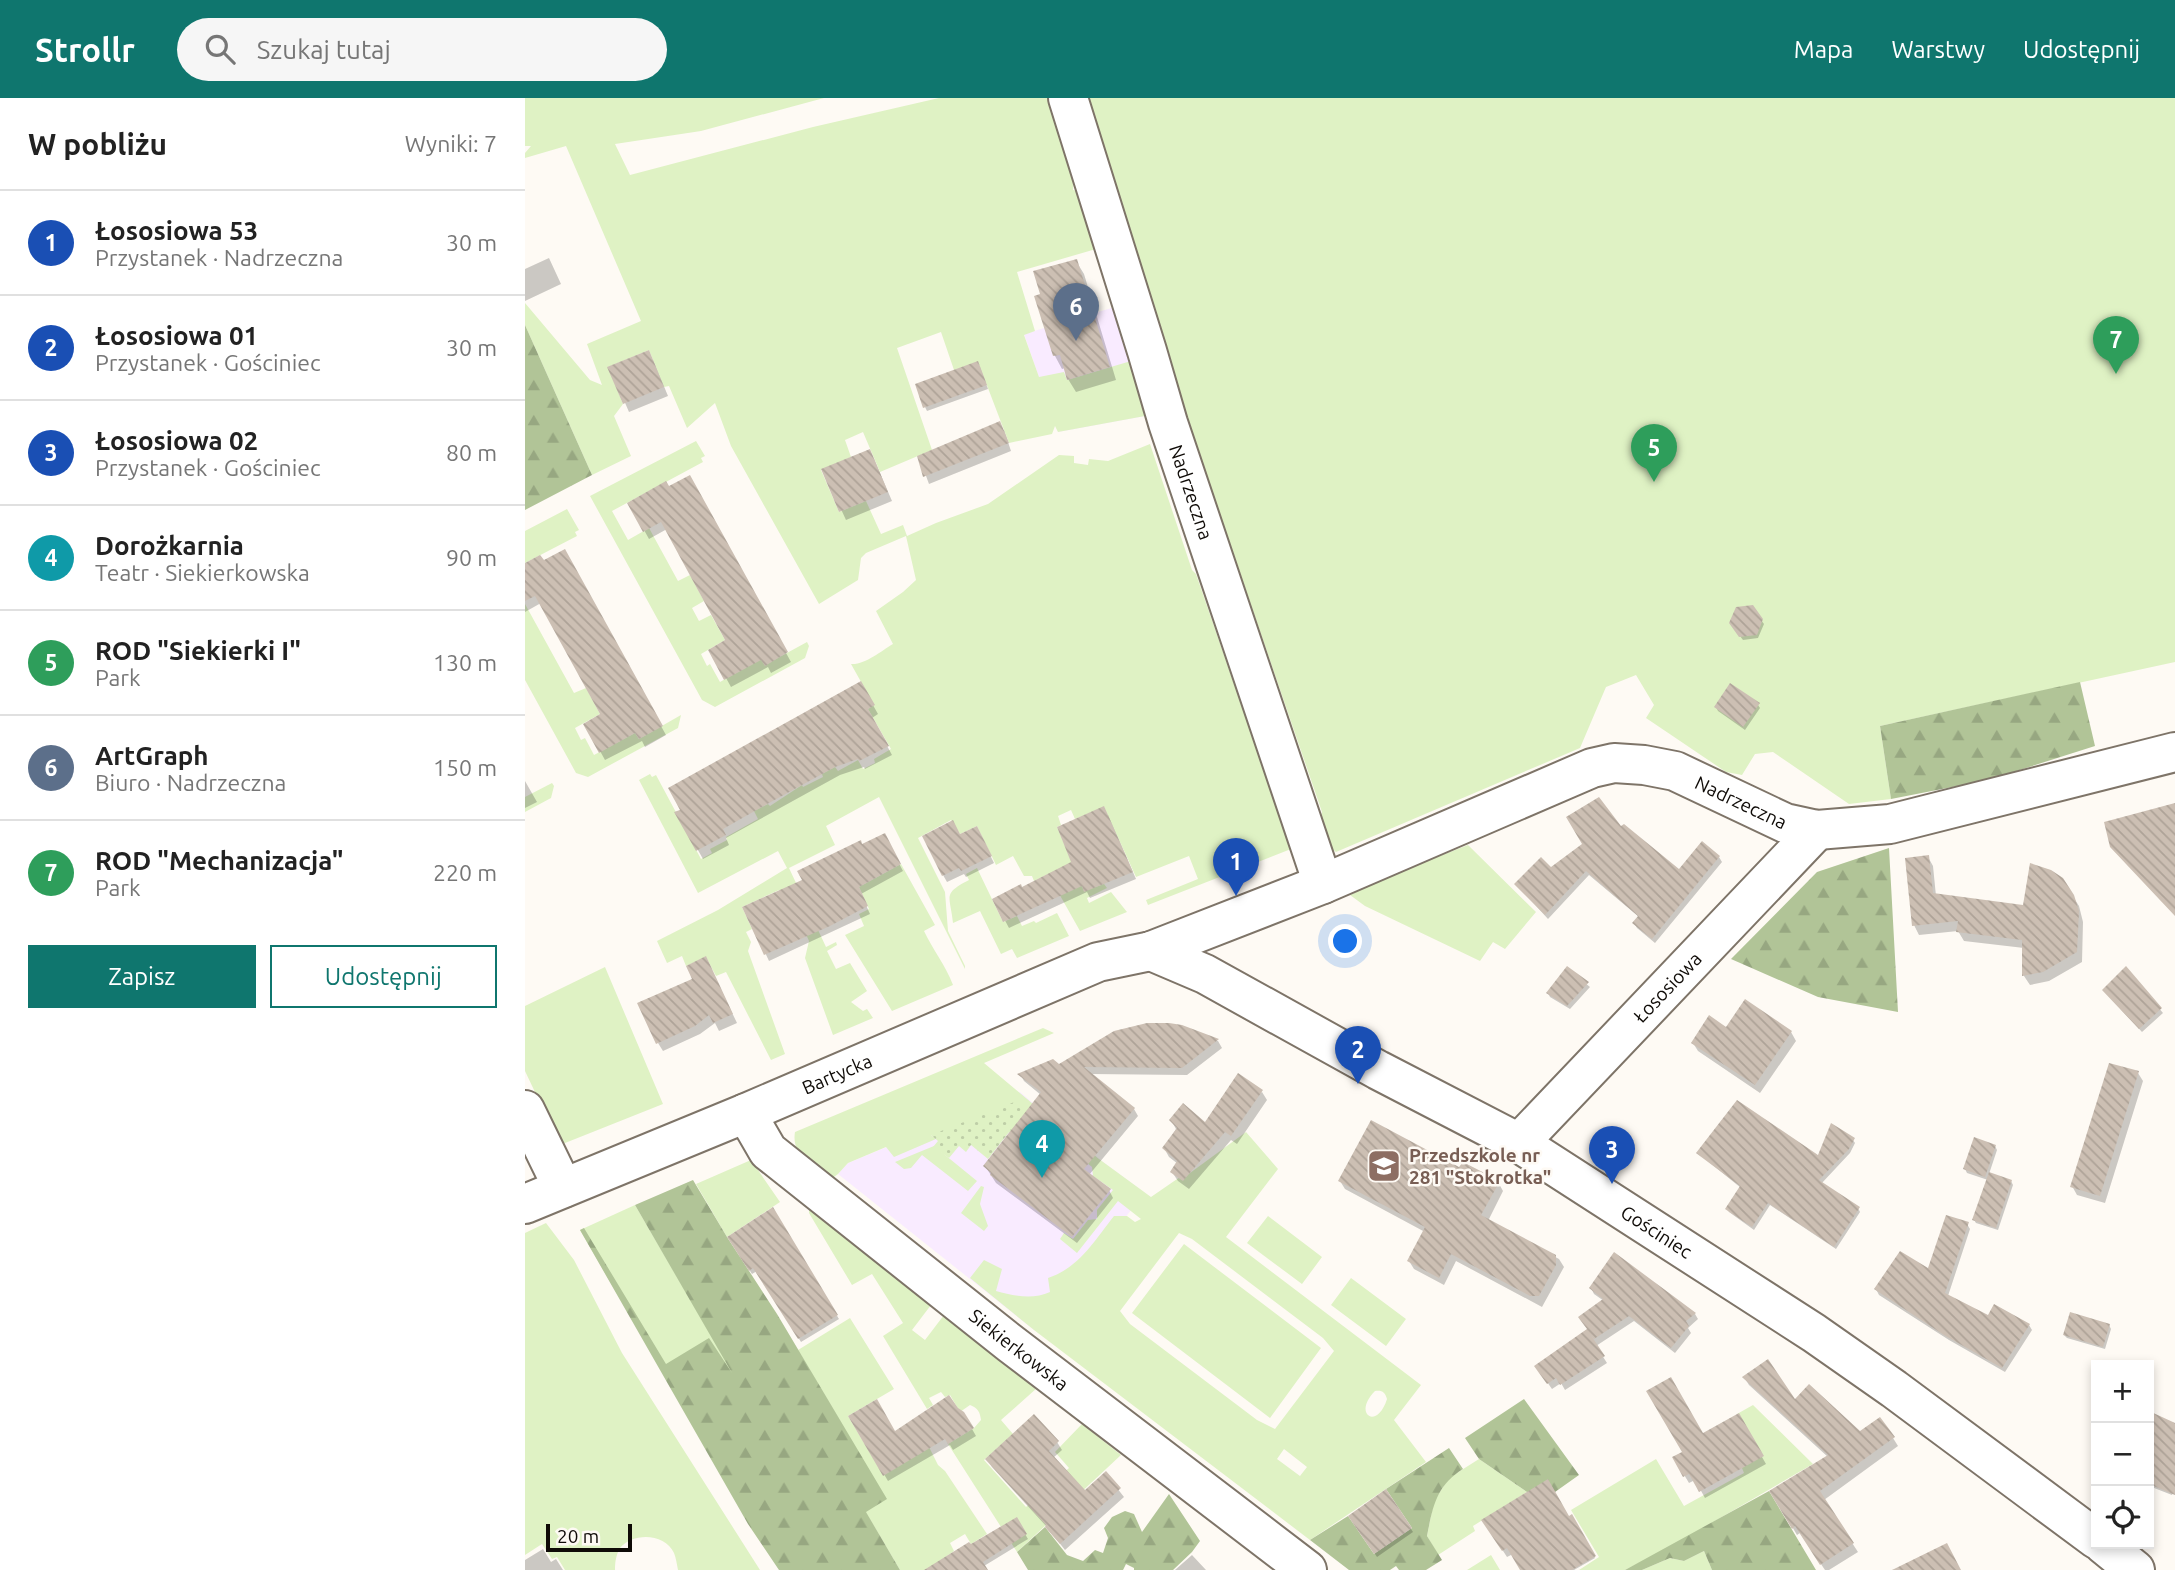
<!DOCTYPE html>
<html lang="pl">
<meta charset="utf-8">
<style>
:root{--surface:#fff;--page:#f6f6f6;--text:#222;--muted:#767676;--line:#e0e0e0;--accent:#0f766e}
body{margin:0;font-family:Ubuntu,sans-serif;background:var(--page);color:var(--text)}
.controls{position:absolute;right:21px;bottom:21px;display:grid;overflow:hidden;border-radius:0px;box-shadow:0 4px 10px #0003}
.controls button{width:63px;height:63px;display:grid;place-items:center;padding:0;border:0;border-bottom:2px solid var(--line);background:var(--surface);color:var(--text);font:35px sans-serif}
.scale{position:absolute;left:21px;bottom:18px;width:86px;box-sizing:border-box;padding-left:7px;border:4px solid #0f0b07;border-top:0;font-size:19px;line-height:24px;white-space:nowrap;color:#0f0b07;-webkit-text-stroke:5px #fefaf4;paint-order:stroke}
.you{position:absolute;left:821px;top:844px;width:24px;height:24px;margin:-18px;border:5px solid #fff;border-radius:50%;background:#1a73e8;box-shadow:0 0 0 10px #1a73e833}
.badge{display:grid;place-items:center;width:46px;height:46px;border-radius:50%;background:var(--accent);color:#fff;font-size:23px;font-weight:700}
.pin{position:absolute;translate:-50% -58px;filter:drop-shadow(0 2px 4px #0008)}
.pin::after{content:'';position:absolute;top:37px;width:24px;height:21px;background:inherit;clip-path:polygon(0 0,100% 0,50% 100%)}
.list{margin:0;padding:0;list-style:none}
h2{display:flex;justify-content:space-between;align-items:center;height:91px;margin:0;padding:0 28px;font-size:30px}
h2 small{font-size:23px;font-weight:400;color:var(--muted)}
.list li{display:grid;grid-template-columns:46px 1fr auto;gap:21px;align-items:center;box-sizing:border-box;height:105px;padding:0 28px;border-top:2px solid var(--line)}
.list b{display:block;font-size:26px;white-space:nowrap}
.list p{margin:0;font-size:23px;white-space:nowrap;color:var(--muted)}
.list em{font-size:23px;font-style:normal;color:var(--muted)}
.actions{display:flex;gap:14px;padding:21px 28px}
.actions a{flex:1;padding:16px 0;border:2px solid var(--accent);border-radius:0px;text-align:center;font-size:24px;color:var(--accent)}
.actions .main{background:var(--accent);color:#fff}
.icon{flex:none;width:38px;height:38px;fill:none;stroke:currentColor;stroke-width:2;stroke-linecap:round;stroke-linejoin:round}
.map{position:relative;flex:none;width:1650px;height:1472px;overflow:hidden}
header{display:flex;align-items:center;gap:42px;box-sizing:border-box;height:98px;padding:0 35px;background:var(--accent);color:#fff}
header strong{font-size:33px}
nav{display:flex;gap:38px;margin-inline-start:auto;font-size:24px}
.search{width:490px;height:63px;background:var(--page);display:flex;align-items:center;gap:18px;box-sizing:border-box;padding:0 24px;border-radius:38px;color:var(--muted);font-size:26px}
main{display:flex}
aside{flex:1;background:var(--surface)}
.map>svg:first-child{display:block}
</style>
<header>
<strong>Strollr</strong>
<div class="search"><svg class="icon" aria-label="search" viewBox="0 0 24 24"><circle cx="10" cy="10" r="6"/><path d="M15 15l6 6"/></svg>Szukaj tutaj</div>
<nav><a>Mapa</a><a>Warstwy</a><a>Udostępnij</a></nav>
</header>
<main>
<aside>
<h2>W pobliżu<small>Wyniki: 7</small></h2>
<ul class="list">
<li><span class="badge" style="background:#1a4fb4">1</span><div><b>Łososiowa 53</b><p>Przystanek · Nadrzeczna</p></div><em>30 m</em></li>
<li><span class="badge" style="background:#1a4fb4">2</span><div><b>Łososiowa 01</b><p>Przystanek · Gościniec</p></div><em>30 m</em></li>
<li><span class="badge" style="background:#1a4fb4">3</span><div><b>Łososiowa 02</b><p>Przystanek · Gościniec</p></div><em>80 m</em></li>
<li><span class="badge" style="background:#0f9aa8">4</span><div><b>Dorożkarnia</b><p>Teatr · Siekierkowska</p></div><em>90 m</em></li>
<li><span class="badge" style="background:#2e9e5b">5</span><div><b>ROD &quot;Siekierki I&quot;</b><p>Park</p></div><em>130 m</em></li>
<li><span class="badge" style="background:#5c6f8a">6</span><div><b>ArtGraph</b><p>Biuro · Nadrzeczna</p></div><em>150 m</em></li>
<li><span class="badge" style="background:#2e9e5b">7</span><div><b>ROD &quot;Mechanizacja&quot;</b><p>Park</p></div><em>220 m</em></li>
</ul>
<div class="actions"><a class="main">Zapisz</a><a>Udostępnij</a></div>
</aside>
<div class="map">
<svg width="1650" height="1472" viewBox="0 0 1650 1472">
<defs>
<pattern id="forest-firs" width="22" height="20" patternUnits="userSpaceOnUse" patternTransform="scale(1.75)"><rect width="22" height="20" fill="#b1c497"/><path d="M5 1l3.5 6h-7zM16 11l3.5 6h-7z" fill="#97a781"/></pattern>
<pattern id="park-dots" width="8" height="8" patternUnits="userSpaceOnUse" patternTransform="scale(1.75)"><rect width="8" height="8" fill="#dff2c4"/><path d="M2 2h.1M6 6h.1" fill="none" stroke="#becea7" stroke-width="1.8" stroke-linecap="round"/></pattern>
<pattern id="building-back-hatch" width="6" height="6" patternUnits="userSpaceOnUse" patternTransform="scale(1.75)"><rect width="6" height="6" fill="#ccbfb3"/><path d="M-1 5l2 2M0 0l6 6M5-1l2 2" fill="none" stroke="#aea398"/></pattern>
</defs>
<rect width="100%" height="100%" fill="#fefaf4"/>
<!-- commercial -->
<path fill="#f9ebff" d="M590,209l29,96 1,13 -87,16 -34,-98z
M495,994l79,67 46,34 -111,137 -196,-156 10,-11z"/>
<!-- green -->
<path fill="#dff2c4" fill-rule="evenodd" d="M0,0h299l-123,33 -86,13 15,31 183,-48 126,-29h113l23,73 -2,19 7,1 16,58 -79,23 18,59 -11,4 15,42 25,-5 3,8 64,-19 13,42 1,13 -87,16 -3,-6 -3,8 -43,9 -31,-81 -24,8 -13,-38 -44,16 35,102 -52,22 -17,-40 -18,8 6,17 -30,13 18,42 27,-11 15,33 22,-9 4,11 29,-13 52,-19 71,-49 15,1v7l14,2 1,-6 19,2 42,-17 42,126 4,4 95,275 -143,56 -2,-5 52,-21 -9,-23 -53,21 -32,-70 -29,12 -4,-9 -13,6 3,9 -4,2 27,64 20,-7 3,4 -20,10 2,5 22,-11 16,20 -47,19 -32,-57 -14,7 -2,-5h-8l-11,-20 -17,9 -19,-39 -17,8 -9,-14 -33,18 27,54 3,39 17,35v3l-86,-172 -53,29 9,19 -46,23 37,79 10,-5 1,3 -10,6 9,18 14,-6 17,28 -16,11 12,9 4,-2 6,9 -40,17 -28,-77 4,-17 -17,-38 -6,2 -7,-15 -37,17 10,22 -6,3 5,10 -3,9 37,103 -14,6 -45,-88 -10,4 -10,-19 -20,9 -4,-10 -15,7 -10,-22 61,-31 69,-42 -9,-17 -80,42 -59,-113 11,-6 2,3 4,-2 45,84 11,-6 -2,-4 17,-9 -1,-3 32,-18 -4,-8 14,-7 2,2 32,-21 1,2 20,-10 -1,-3 13,-7 3,4 20,-11 5,9 12,-6 -1,-4 17,-10 -23,-40 6,-4 -23,-41c14,1 30,-13 42,-20l-17,-33 27,-19 13,-12 -10,-44 -40,17 -5,5 -3,22 -39,24 -88,-158 -16,-43 -28,25 -18,-42 -5,1 -15,-37 -41,17 15,37 -9,12 17,40 -39,19 -67,-150v-22l65,77 12,5 -15,-41 54,-23 -75,-175 -41,12v-5l6,-7h-6z
M552,0h1098v564l-295,64 11,73 -42,5 -76,-52 -18,2 -13,21 -16,-3 -80,-54 8,-13 -18,-30 -30,12 -26,61 -244,104c-16,-13 -19,-20 -14,-40z
M171,343l9,15 -4,2 2,4 -91,49 16,29 21,-12 29,53 12,-6 14,26 -12,7 7,13 12,-6 14,25 -24,14 6,12 3,-2 10,18 41,-23 4,6 42,-23 2,4 -4,12 -90,49 -13,-7 -112,-204z
M42,411l12,21 -4,2 2,4 -52,27v-32z
M0,506l49,89 12,-5 14,26 -25,14 6,12 4,-2 9,17 41,-22 4,6 42,-24 -3,13 -90,49 -12,-4 -51,-93z
M27,685l2,3 -3,12 -26,14v-15z
M943,747l68,67 -31,37 -12,-7 -13,19 -115,-55 -15,-11 51,-24z
M376,766l34,61 -11,6c9,19 22,35 29,54l-61,26 -47,-76 19,-9 -5,-12 10,-5 -10,-22z
M452,770l26,54 14,-6 5,10 12,-5 2,2 21,-10 12,23 -52,22 -5,-9 -11,5 -21,-43 -27,12c-3,-28 -11,-29 16,-43l-3,-6z
M80,869l58,137 -103,41 -35,-74v-65z
M518,930l11,5 -70,30 115,96 52,38 29,-20 10,-4 56,-41 32,37 -52,68 195,148 -27,35 32,42 -116,78 -276,-210 -64,-52 14,-18 18,9 -6,22c18,5 37,9 54,1l-2,-14c31,-10 47,-38 66,-62h13l8,6 6,-3 -23,-18 -41,52 -17,-14 4,-6 9,6 15,-19 9,-1v-9l16,-20 -20,-14 -1,-9 -45,-36 -116,4 5,4 -42,18 -8,-10 -38,16 -10,11 -11,8c-15,-14 -36,-28 -32,-50zM654,1135l13,6 131,99 11,13 -59,78 -18,-9 -127,-96 -10,-13zM850,1293c7,-1 10,1 12,8 -10,32 -35,15 -12,-8zM759,1351l23,18 -7,9 -23,-17z
M409,1048l43,35 -9,10 -46,-36 -11,13 -7,1 -9,-7z
M226,1062l29,42 -53,35 -31,-53z
M456,1088l3,1 -4,17 8,22 -4,5 -23,-18z
M110,1107l108,185 -52,31 -111,-191z
M284,1108l122,99 -19,25 13,10 19,-25 93,73 -36,32 12,14 -29,26 42,47 43,-39 -14,-16 27,-28 39,31 -104,97 -69,-108 26,-16 7,-8c-1,-8 -3,-12 -11,-15l-10,7 -10,-17 -5,2 -4,-5 -12,6 4,7 -6,4 -44,-73 20,-13 -31,-49 -20,11 -43,-72z
M743,1118l54,41 -20,27 -55,-41z
M21,1125l28,37 48,93 138,217h-82c-1,-5 -2,-12 -4,-17 -9,-20 -41,-21 -54,-5 -4,7 -5,14 -5,22h-50l-8,-13 -5,2 -10,-15 -17,11v-322z
M659,1146l137,104 -51,70 -138,-105z
M826,1180l55,41 -20,27 -55,-41z
M325,1220l44,71 -46,27 35,59 46,-28 9,18 7,6 42,63 -16,10 -6,-10 -15,9 4,8 -27,19h-27l-35,-59 21,-12 -88,-149z
M1228,1307l60,59 -148,86 -40,20h-46l20,-13 -28,-47 85,-51 28,47 60,-33 -2,-5 -5,-54z
M954,1361l48,33 -54,34 2,5 -37,24 -11,-19 7,-35 15,-23z
M1179,1453l8,19h-70l28,-12 14,3z
M966,1457l9,15h-33z"/>
<!-- forest -->
<path fill="url(#forest-firs)" d="M0,227l67,150 -67,35z
M1555,584l15,64 -107,34 -97,19 -11,-73z
M1364,750l9,164 -80,-15 -87,-38 86,-87z
M168,1082l34,57 50,77 110,185 -21,13 34,58h-121l-31,-46 -168,-294 4,-2 82,136 43,-26 23,35 -97,-168z
M999,1301l55,76 -24,17h-28l-48,-33 -14,-21z
M924,1350l14,21c-27,17 -30,37 -36,67l15,24 -16,10h-27l-3,-4 -6,4h-41l-39,-30 38,-24 26,38 38,-26 -26,-39z
M1244,1393l47,79h-104l-8,-19 -20,10 -14,-3 -28,12h-17z
M644,1396l31,47 -8,11 -19,18h-39v-2l-8,-4 -3,6h-95l-11,-18 28,-25 22,28 16,6 12,-11 8,3 5,-15 -4,-10 8,-11 13,-6 9,3 8,18z"/>
<!-- park -->
<path fill="url(#park-dots)" d="M494,1002l9,8 -40,51 -17,-14 -5,7 -7,-6 -10,12 -16,-11 5,-6 -7,-6z"/>
<!-- shadow -->
<path fill="#0003" d="M24,160l12,26 -36,17v-32z
M551,163l8,13 32,106 -40,12 -8,-13 -3,-11 -3,1 -7,-13 -13,-61z
M128,262l15,36 -39,16 -19,-44z
M455,269l8,22 -61,22 -2,-4z
M479,332l7,21 -82,33 -10,-27z
M349,361l18,42 -46,19 -23,-50z
M165,379l101,185 -20,11 -3,-6 -37,20 -20,-36 17,-10 -61,-112 -18,10 -20,-36 40,-14z
M39,453l102,184 -21,12 -3,-6 -37,19 -20,-36 17,-9 -61,-112 -16,9v-47l19,-3z
M1236,522l3,4 -6,14 -15,2 -10,-13z
M336,586l17,30 -6,4 20,37 -27,14 -1,-2 -24,8 -114,63 3,7 -26,14 -26,-46 6,-2z
M1233,607l2,3 -15,22 -27,-19 -2,-4z
M0,683l12,21 -12,6z
M583,717l28,64 -46,19 -3,-6 -78,36 -15,-28 28,-11 51,-27z
M359,737l19,36 -42,23 9,20 -101,47 -25,-54 60,-26 58,-35z
M455,737l14,28 -28,14 -2,-3 -17,8 -4,-7 17,-38z
M1194,759l3,5 -67,81 -18,-15 -3,-5 5,-6 -50,-42 -41,44 -32,-35 35,-15 128,2z
M1403,759l5,9 3,30 88,11 48,-12 7,11 4,16 -1,40 -33,19 -19,4 -6,-9v-28l-60,-7 -6,-10 -39,4 -5,-10z
M185,869l27,56 -18,8 -4,-8 -15,11 -37,17 -5,-8 37,-64z
M1042,870l23,19 -20,22 -20,-12 -2,-4z
M1600,870l38,45 -21,19 -36,-39z
M1202,931l64,3 5,9 -36,52 -62,-42 -5,-8z
M665,932l28,11 4,7 -35,27 -97,-1 44,35 4,7 -49,59 20,15 4,8 -36,45 -81,-60 -11,-17 56,-71 -17,-14 -4,-7 39,-8z
M1613,975l5,8 -38,122 -28,-8 -5,-9z
M737,994l5,8 -30,44 -6,-4 -42,49 -11,-8 -6,-9 6,-8 -9,-7 -5,-9 12,-19 -5,-9 34,4z
M1328,1042l2,3 -5,10 -29,31 37,24 2,4 -24,37 -66,-44 -16,25 -25,-18 -2,-3 14,-21 -43,-35 121,4z
M1470,1048l2,4 -8,24 22,7 2,4 -15,45 -22,-7 -2,-3 14,-40 -21,-7 -2,-4z
M935,1072l38,12 5,9 -15,30 71,38 5,8 -22,40 -86,-46 -12,24 -30,-16 -5,-8 16,-29 -80,-43 -5,-8z
M247,1112l67,109 -38,23 -44,-71 -5,3 -23,-36z
M1442,1126l3,5 -22,67 41,21 40,8 3,5 -27,42 -56,-32 -70,-45 -3,-6 53,-18z
M1066,1190l104,26 3,5 -10,9 3,5 -16,20 -41,-32 -38,25 11,17 -42,27 -4,-7 -9,6 -12,-17 48,-42 16,-29 -10,-7z
M1584,1227l2,4 -6,20 -38,-11 -3,-3z
M1219,1279l116,57 33,4 5,8 -74,54 34,52 -29,18h-4l-25,-37 -3,2 -26,-44 57,-34 -79,-72z
M431,1311l7,4 13,23 -23,14 -3,-5 -62,36 -38,-64 45,16z
M1625,1315l25,12v63l-3,7 -23,-9z
M1213,1317l28,49 -61,34 -10,-18 -6,3 -15,-25 10,-6 18,-17z
M532,1344l5,8 -9,8 32,34 21,-18 18,23 -59,53 -19,-24 -54,-59 -5,-8z
M861,1393l27,41 -36,25 -27,-41z
M1046,1419l24,41 -21,12h-52l-9,-16 -6,3 -19,-29z
M491,1421l12,20 -44,27 2,4h-48l32,-24z
M18,1451l8,13 5,-3 7,11h-38v-10z
M667,1457l14,15h-31z"/>
<!-- building -->
<path fill="url(#building-back-hatch)" d="M552,161l33,108 -43,13 -7,-25 -7,1 -19,-60 6,-2 -7,-23z
M124,252l15,37 -41,17 -16,-37z
M453,263l9,24 -64,23 -8,-24z
M475,323l9,22 -86,34 -6,-21z
M345,351l18,43 -49,20 -18,-43z
M165,377l98,177 -23,14 -4,-6 -37,20 -16,-30 17,-10 -64,-118 -18,10 -16,-29 39,-22 3,5z
M40,451l98,177 -24,13 -4,-6 -36,20 -16,-29 17,-10 -65,-118 -10,5v-38l15,-8 4,5z
M1228,507l10,14 -6,16 -18,2 -10,-14 7,-16z
M336,583l14,24 -7,4 21,37 -30,15 -1,-2 -23,8 -66,36 -46,26 3,6 -30,16 -22,-39 6,-2 -12,-22z
M1205,585l30,20 -17,24 -29,-20z
M1074,699l22,29 3,-2 55,45 23,-28 18,15 -68,83 -20,-16 6,-7 -52,-45 -41,44 -31,-31 27,-27 10,10 31,-23 -16,-27z
M1650,705v113l-65,-69 -6,-25z
M579,708l29,66 -49,20 -2,-6 -79,36 -11,-23 29,-15 1,3 49,-25 -14,-35z
M428,722l7,14 17,-8 15,30 -31,15 -2,-3 -17,8 -20,-40z
M360,735l16,31 -42,23 9,19 -38,20 -66,29 -22,-48 60,-27 -5,-9 64,-31 1,4z
M1404,757l4,38 90,12 7,-42 21,7 12,8 11,17 5,16 -2,41 -34,20 -21,4v-36l-66,-8 2,-11 -46,5 -7,-68z
M181,858l27,58 -20,9 -4,-8 -14,11 -39,18 -19,-41 55,-24 -6,-13z
M1042,868l22,16 -22,24 -21,-13z
M1601,868l36,42 -23,21 -37,-39z
M1220,901l47,32 -37,54 -64,-42 18,-28 17,12z
M622,925h22l13,2 37,14 -37,29 -98,-1 51,41 -51,61 27,20 -39,48 -82,-62 1,-2 -8,-7 58,-74 -24,-18 36,-15 6,5 55,-33z
M1584,965l30,8 -39,125 -30,-9z
M713,975l25,17 -32,46 -6,-4 -42,49 -13,-9 7,-11 -15,-13 15,-20 -8,-8 14,-17 22,19z
M1212,1002l81,55 13,-32 24,15 -6,11 -30,31 41,27 -26,40 -66,-44 -16,24 -27,-18 15,-23 -44,-33z
M846,1022l88,47 4,-5 37,19 -19,34 75,40v10l-17,31h-9l-79,-42 -12,24 -32,-17 18,-34 -87,-46z
M1449,1039l22,8 -11,32 -22,-8z
M1464,1074l23,8 -16,48 -24,-8z
M248,1109l65,108 -40,24 -45,-71 -4,3 -22,-34z
M1421,1117l23,7 -24,71 43,22 6,-11 36,20 -28,44 -58,-33 -70,-46 26,-38 28,17z
M1089,1154l82,61 -10,8 3,5 -18,22 -42,-32 -35,23 -4,-5 15,22 -45,29 -4,-7 -9,6 -13,-18 53,-37 -9,-12 25,-18 -14,-11z
M1545,1214l40,12 -7,23 -40,-12z
M1243,1261l27,40 14,-15 51,47 20,-14 15,20 -75,54 34,52 -34,22 -25,-39 -3,3 -23,-38 59,-36 -86,-78z
M1146,1279l32,56 36,-20 25,43 -65,36 -10,-18 -6,3 -11,-20 10,-5 -36,-61z
M424,1297l9,13 6,4 10,16 -26,16 -3,-5 -62,37 -35,-60 29,-17 18,32z
M1624,1313l26,12v72l-26,-11z
M509,1316l25,27 -10,10 36,39 21,-19 15,17 -61,56 -15,-17 1,-2 -61,-66z
M1023,1381l21,37 3,-2 24,42 -24,14h-52l-13,-22 -5,3 -21,-31z
M861,1391l26,39 -38,26 -26,-38z
M492,1419l10,17 -44,28 5,8h-64l45,-28 2,2z
M1422,1445l14,27h-69z"/>
<g fill="none" stroke-linecap="round" stroke-linejoin="round">
<defs>
<g id="minor">
<path id="s1" d="M543,0l79,253 21,72 155,461"/>
<path id="s2" d="M626,853l54,23 173,96 141,73 295,190 80,56 202,150"/>
<path d="M0,1012l38,78"/>
<path id="s3" d="M221,1015l22,38 243,193 296,226"/>
<path id="s4" d="M994,1045l298,-313"/>
<path id="s5" d="M0,1106l221,-91 352,-151 53,-11 172,-67 269,-116 22,-5 30,2 31,6 110,52 32,7 73,-6 285,-72"/>
<path d="M1578,1446l32,26"/>
</g>
</defs>
<!-- minor casing -->
<use href="#minor" stroke="#7e7468" stroke-width="42"/>
<!-- minor -->
<use href="#minor" stroke="#fff" stroke-width="38"/>
</g>
<!-- icons -->
<defs>
<symbol id="school-square" viewBox="-11 -11 22 22"><rect x="-9" y="-9" width="18" height="18" rx="4" fill="#8d6e63" stroke="#fefaf4"/><path d="M0-5L7-2L0 1L-7-2ZM-4 1L0 2.5L4 1V4Q0 6-4 4Z" fill="#fff"/></symbol>
</defs>
<g fill-rule="evenodd">
<use href="#school-square" x="840" y="1049" width="38" height="38"/>
</g>
<g text-anchor="middle" dominant-baseline="central" stroke-width="5" stroke-linejoin="round" paint-order="stroke">
<!-- street labels -->
<g font-size="19" fill="#0f0b07" stroke="#fefaf4">
<text stroke="none"><textPath href="#s1" startOffset="413">Nadrzeczna</textPath></text>
<text stroke="none"><textPath href="#s5" startOffset="1311">Nadrzeczna</textPath></text>
<text stroke="none"><textPath href="#s4" startOffset="215">Łososiowa</textPath></text>
<text stroke="none"><textPath href="#s5" startOffset="338">Bartycka</textPath></text>
<text stroke="none"><textPath href="#s2" startOffset="579">Gościniec</textPath></text>
<text stroke="none"><textPath href="#s3" startOffset="364">Siekierkowska</textPath></text>
</g>
<!-- education labels -->
<g font-size="19" font-weight="bold" fill="#785e54" stroke="#fefaf4" text-anchor="start">
<text x="884" y="1057">Przedszkole nr<tspan x="884" dy="22">281 "Stokrotka"</tspan></text>
</g>
</g>
</svg>
<div class="controls">
<button>+</button>
<button>−</button>
<button><svg class="icon" aria-label="locate" viewBox="0 0 24 24"><circle cx="12" cy="12" r="6"/><path d="M12 2v4M12 18v4M2 12h4M18 12h4"/></svg></button>
</div>
<div class="scale">20 m</div>
<div class="you"></div>
<div class="pin badge" style="left:711px;top:798px;background:#1a4fb4">1</div>
<div class="pin badge" style="left:833px;top:986px;background:#1a4fb4">2</div>
<div class="pin badge" style="left:1087px;top:1086px;background:#1a4fb4">3</div>
<div class="pin badge" style="left:517px;top:1080px;background:#0f9aa8">4</div>
<div class="pin badge" style="left:1129px;top:384px;background:#2e9e5b">5</div>
<div class="pin badge" style="left:551px;top:243px;background:#5c6f8a">6</div>
<div class="pin badge" style="left:1591px;top:276px;background:#2e9e5b">7</div>
</div>
</main>
